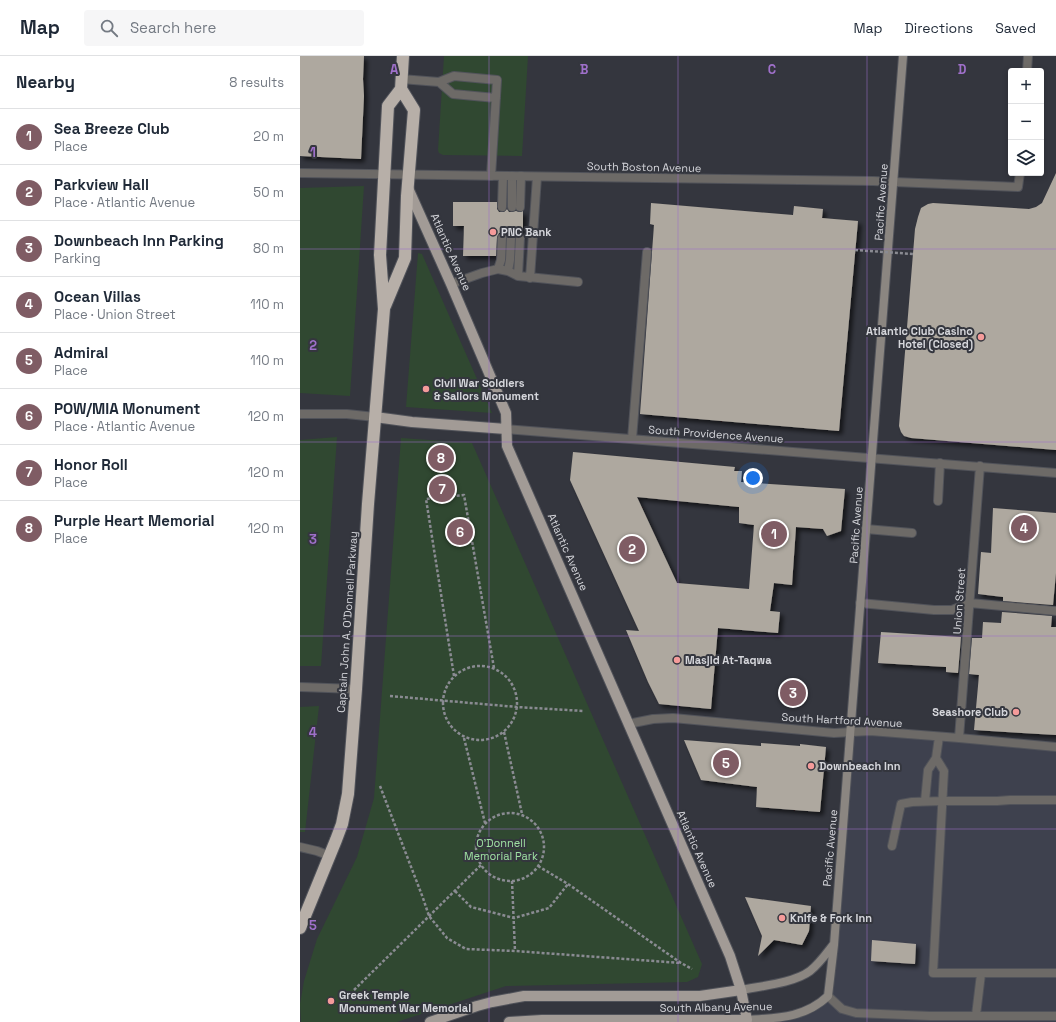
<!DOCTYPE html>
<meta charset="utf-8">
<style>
:root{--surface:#fff;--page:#f6f6f7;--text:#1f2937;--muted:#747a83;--line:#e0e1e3;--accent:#7f5c64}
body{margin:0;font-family:"Space Grotesk",sans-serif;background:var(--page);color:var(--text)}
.controls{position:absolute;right:12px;top:12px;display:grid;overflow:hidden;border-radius:4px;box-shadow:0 2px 6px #0003}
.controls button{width:36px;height:36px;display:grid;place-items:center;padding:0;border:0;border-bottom:1px solid var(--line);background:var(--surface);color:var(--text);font:20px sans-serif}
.you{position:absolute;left:453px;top:422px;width:14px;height:14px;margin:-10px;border:3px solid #fff;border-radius:50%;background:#1a73e8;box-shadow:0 0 0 6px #1a73e833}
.badge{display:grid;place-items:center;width:26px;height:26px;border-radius:50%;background:var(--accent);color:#fff;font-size:13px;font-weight:700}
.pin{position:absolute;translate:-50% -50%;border:2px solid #fff;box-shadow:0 1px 4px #0006}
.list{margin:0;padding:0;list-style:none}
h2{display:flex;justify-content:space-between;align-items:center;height:52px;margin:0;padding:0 16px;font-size:17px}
h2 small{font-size:13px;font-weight:400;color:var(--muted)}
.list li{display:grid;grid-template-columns:26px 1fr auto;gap:12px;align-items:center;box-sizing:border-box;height:56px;padding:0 16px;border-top:1px solid var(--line)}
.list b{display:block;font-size:15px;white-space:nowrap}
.list p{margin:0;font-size:13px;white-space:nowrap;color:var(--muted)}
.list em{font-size:13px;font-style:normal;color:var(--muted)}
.icon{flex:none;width:22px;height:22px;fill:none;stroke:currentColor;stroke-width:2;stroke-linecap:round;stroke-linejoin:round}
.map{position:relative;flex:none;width:756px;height:966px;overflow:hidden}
header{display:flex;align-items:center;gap:24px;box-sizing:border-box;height:56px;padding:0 20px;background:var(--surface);border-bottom:1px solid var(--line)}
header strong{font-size:19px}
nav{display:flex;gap:22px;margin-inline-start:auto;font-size:14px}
.search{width:280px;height:36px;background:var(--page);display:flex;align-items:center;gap:10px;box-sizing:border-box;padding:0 14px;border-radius:4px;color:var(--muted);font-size:15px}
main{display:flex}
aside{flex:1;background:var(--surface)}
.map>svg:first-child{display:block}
</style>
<header>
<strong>Map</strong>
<div class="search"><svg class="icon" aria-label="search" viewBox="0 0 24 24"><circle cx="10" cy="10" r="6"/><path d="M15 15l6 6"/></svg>Search here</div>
<nav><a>Map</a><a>Directions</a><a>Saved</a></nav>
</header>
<main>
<aside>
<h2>Nearby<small>8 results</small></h2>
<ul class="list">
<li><span class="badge">1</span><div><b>Sea Breeze Club</b><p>Place</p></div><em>20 m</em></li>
<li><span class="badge">2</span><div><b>Parkview Hall</b><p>Place · Atlantic Avenue</p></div><em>50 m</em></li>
<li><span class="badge">3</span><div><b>Downbeach Inn Parking</b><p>Parking</p></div><em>80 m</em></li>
<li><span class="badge">4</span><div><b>Ocean Villas</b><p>Place · Union Street</p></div><em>110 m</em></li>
<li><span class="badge">5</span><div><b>Admiral</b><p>Place</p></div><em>110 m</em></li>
<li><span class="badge">6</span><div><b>POW/MIA Monument</b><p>Place · Atlantic Avenue</p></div><em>120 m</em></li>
<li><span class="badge">7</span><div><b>Honor Roll</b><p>Place</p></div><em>120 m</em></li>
<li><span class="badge">8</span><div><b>Purple Heart Memorial</b><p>Place</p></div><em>120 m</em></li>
</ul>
</aside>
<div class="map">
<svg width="756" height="966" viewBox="0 0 756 966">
<defs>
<filter id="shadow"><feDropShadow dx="3.5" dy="3.5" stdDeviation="2" flood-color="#0009"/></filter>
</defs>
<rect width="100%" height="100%" fill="#34363e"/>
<!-- built -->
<path fill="#3e414e" d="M550,677l206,14v275h-547l283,-6 36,-20z"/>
<!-- green -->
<path fill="#304831" d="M144,0h84l-6,100 -79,-1 -4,-2 -1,-3z
M64,130l-14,210 -50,-3v-205z
M118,197l4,1 70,159 -86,-6z
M37,381l-16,229h-21v-226z
M101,382l71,5 230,521 -4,13 -11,5 -181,4 -109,36h-96l-1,-18 4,-23 13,-42 40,-82 17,-59z
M19,650l-14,126h-5v-125z"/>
<!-- building -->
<path fill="#aea89f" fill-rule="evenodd" filter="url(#shadow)" d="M0,0h64l-1,23 1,17 -3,63 -61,-3z
M756,117v277l-145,-12 -7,-2 -3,-4 -2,-6 16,-197 3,-12 3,-9 7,-4 5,-1 96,6 7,-2 6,-4z
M153,146h44v7l2,3h5l3,-3 2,3h3l4,-1 3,1 4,-1v23l-3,-1 -5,2 -4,-2 -5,2 -3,-2h-4l-2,4 -1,19h-33l1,-30h-11z
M351,147l142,12 1,-9 29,3 -1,9 36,3 -19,210 -199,-17 14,-189 -4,-1z
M273,396l162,15 -1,4h8l-1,11 104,7 -4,42 -14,5 -4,-7 -27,-2 -4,58 -18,-2 -4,28 10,1 -2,21 -60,-5 -7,81 -52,-5 -11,-22 -22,-52 13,1 -69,-151zM337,441l102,10v16l15,2 -5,64 -72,-6z
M693,452l63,5v60l-3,32 -50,-4v-4l-25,-3 3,-42 10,1z
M702,556l50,4 -1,11h5v108l-82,-5 5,-55 -10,-1 3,-36h10l1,-16 18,1z
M581,576l80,5 -3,36 -12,-1v-5l-68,-4z
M384,684l77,6v-3l39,3v-2l26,3 -6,65 -64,-5 1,-20 -56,-7z
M445,841l66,9 -2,25 -7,14 -28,-5 -16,16 4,-20z
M572,884l44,4 -1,20 -44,-3z"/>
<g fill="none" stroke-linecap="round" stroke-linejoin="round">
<defs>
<path id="lane" d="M727,15l1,-15
M101,23l38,3 15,-6 43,4 -6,96
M139,26l14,12 43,4
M594,126l124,5 2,-14
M202,151l1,-31
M212,151v-31
M220,151l1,-31
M198,213l3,-9 1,-22
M208,215l2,-11 1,-22
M218,220l2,-38
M230,222l7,-101
M151,228l31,-11 16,-4 10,2 10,5 60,6
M332,383l15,-187
M638,445l2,-38
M566,473l46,4
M560,547l74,7h18l18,-7
M636,702l8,13 -11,202h123
M625,745l3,-31 8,-12 3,-21
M592,790l9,-42 11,-2 30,-1h55l13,-1h46
M676,959l5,-41"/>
<path id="street" d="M0,117l573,8 21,1
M0,358h47l28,3
M206,373l550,44
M670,547l86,8
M0,631l56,2
M328,668l25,-5 20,-1 161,15 36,-2 89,7 97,9
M659,682l21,-272
M0,791l17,4 13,5
M528,940l14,13 14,4 74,3h126"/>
<path id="secondary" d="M441,934c20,-4 53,-7 69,-19 9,-7 16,-17 23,-26
M447,966v-2c30,-2 58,-2 81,-24l6,-51 15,-196 54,-693"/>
<path id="primary" d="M108,132l43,96 55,129 1,33 223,510 11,34 6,30h-205l-33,2
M75,361l37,5 94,7
M130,966l47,-16 15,-4 32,-6h176l41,-6"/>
<path id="highway" d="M85,250l20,-48 2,-62 7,-86 -13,-21 2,-33
M0,872l36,-88 6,-16 6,-30 8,-105 12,-185 16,-195 -4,-54 8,-149 13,-17"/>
</defs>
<!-- lane casing -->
<use href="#lane" stroke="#51535a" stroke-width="10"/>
<!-- street casing -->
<use href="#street" stroke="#51535a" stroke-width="10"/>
<!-- secondary casing -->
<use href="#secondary" stroke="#51535a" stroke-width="10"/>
<!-- primary casing -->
<use href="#primary" stroke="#51535a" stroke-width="12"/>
<!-- highway casing -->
<use href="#highway" stroke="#51535a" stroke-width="14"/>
<!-- path -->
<path stroke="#8a8b92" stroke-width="2.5" stroke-dasharray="3 2" stroke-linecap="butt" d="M143 647a37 37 0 1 1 74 0a37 37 0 1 1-74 0Z
M154,620l-28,-177 38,-4 30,173
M90,640l127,11 67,4
M204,676l18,82
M164,682l21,85
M80,730l43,112 6,18 18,22 19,11 49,2 166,12
M176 791a34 34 0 1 1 68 0a34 34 0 1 1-68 0Z
M238,810l30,18 113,79 11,6
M212,825l3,70
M155,835l16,16 43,11 35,-10 19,-24
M54,934l127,-125"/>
<!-- lane -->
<use href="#lane" stroke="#6d6a67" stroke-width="8"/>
<!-- street -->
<use href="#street" stroke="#6d6a67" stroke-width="8"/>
<!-- secondary -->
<use href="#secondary" stroke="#8b8681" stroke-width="8"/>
<!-- primary -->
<use href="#primary" stroke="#a29b96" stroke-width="10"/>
<!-- highway -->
<use href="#highway" stroke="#b7afa8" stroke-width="12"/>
<!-- path-bridge -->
<path stroke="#8a8b92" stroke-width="2.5" stroke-dasharray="3 2" stroke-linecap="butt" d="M555,194l58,4"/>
</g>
<!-- grid -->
<path fill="none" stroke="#9f70ca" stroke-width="1" stroke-opacity="0.55" d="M189,0v966M378,0v966M567,0v966M0,193h756M0,386h756M0,580h756M0,773h756"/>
<!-- markers -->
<g fill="#f59b9a" stroke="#34363e" stroke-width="1.5">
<circle cx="193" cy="176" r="4"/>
<circle cx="681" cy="281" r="4"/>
<circle cx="126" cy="333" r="4"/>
<circle cx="377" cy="604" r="4"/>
<circle cx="716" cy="656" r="4"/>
<circle cx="511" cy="710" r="4"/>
<circle cx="482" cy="862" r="4"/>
<circle cx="31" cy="945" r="4"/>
</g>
<g text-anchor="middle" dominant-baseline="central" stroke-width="4" stroke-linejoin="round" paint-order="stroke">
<!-- street labels -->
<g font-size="11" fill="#d5d6db" stroke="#34363e">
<text transform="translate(344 111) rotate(1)">South Boston Avenue</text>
<text transform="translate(581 146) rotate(-86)">Pacific Avenue</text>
<text transform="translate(151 196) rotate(66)">Atlantic Avenue</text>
<text transform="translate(416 378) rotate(4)">South Providence Avenue</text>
<text transform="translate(556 469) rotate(-86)">Pacific Avenue</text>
<text transform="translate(268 496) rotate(66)">Atlantic Avenue</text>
<text transform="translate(659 545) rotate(-86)">Union Street</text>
<text transform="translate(47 566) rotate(-86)">Captain John A. O'Donnell Parkway</text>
<text transform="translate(542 664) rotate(3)">South Hartford Avenue</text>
<text transform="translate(530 792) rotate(-85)">Pacific Avenue</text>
<text transform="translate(397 793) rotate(66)">Atlantic Avenue</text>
<text transform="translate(416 951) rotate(-1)">South Albany Avenue</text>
</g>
<!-- poi labels -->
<g font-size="11" font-weight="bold" fill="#d5d6db" stroke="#34363e" text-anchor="start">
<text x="201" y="176">PNC Bank</text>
<text x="673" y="275" text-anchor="end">Atlantic Club Casino<tspan x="673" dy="13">Hotel (Closed)</tspan></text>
<text x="134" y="327">Civil War Soldiers<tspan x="134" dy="13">&amp; Sailors Monument</tspan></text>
<text x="385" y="604">Masjid At-Taqwa</text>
<text x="708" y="656" text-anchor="end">Seashore Club</text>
<text x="519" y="710">Downbeach Inn</text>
<text x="490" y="862">Knife &amp; Fork Inn</text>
<text x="39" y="939">Greek Temple<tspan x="39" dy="13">Monument War Memorial</tspan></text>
</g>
<!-- park labels -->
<g font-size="11" fill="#9ee0a1" stroke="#34363e">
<text x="201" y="787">O'Donnell<tspan x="201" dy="13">Memorial Park</tspan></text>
</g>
</g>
<g font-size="13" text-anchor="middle" font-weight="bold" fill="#9f70ca" stroke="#34363e" stroke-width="4" stroke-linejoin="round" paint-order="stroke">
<text x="94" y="18">A</text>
<text x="284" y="18">B</text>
<text x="472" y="18">C</text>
<text x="662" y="18">D</text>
<text x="13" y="101">1</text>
<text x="13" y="294">2</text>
<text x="13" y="488">3</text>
<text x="13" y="681">4</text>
<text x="13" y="874">5</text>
</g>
</svg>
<div class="controls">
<button>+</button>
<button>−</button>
<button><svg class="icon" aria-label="layers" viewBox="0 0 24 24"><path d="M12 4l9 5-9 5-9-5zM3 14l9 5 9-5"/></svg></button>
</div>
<div class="you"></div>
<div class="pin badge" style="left:474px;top:478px">1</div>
<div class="pin badge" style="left:332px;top:493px">2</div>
<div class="pin badge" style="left:493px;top:637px">3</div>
<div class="pin badge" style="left:724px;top:472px">4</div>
<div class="pin badge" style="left:426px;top:707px">5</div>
<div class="pin badge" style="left:160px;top:476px">6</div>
<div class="pin badge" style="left:142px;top:433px">7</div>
<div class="pin badge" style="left:141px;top:402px">8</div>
</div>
</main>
